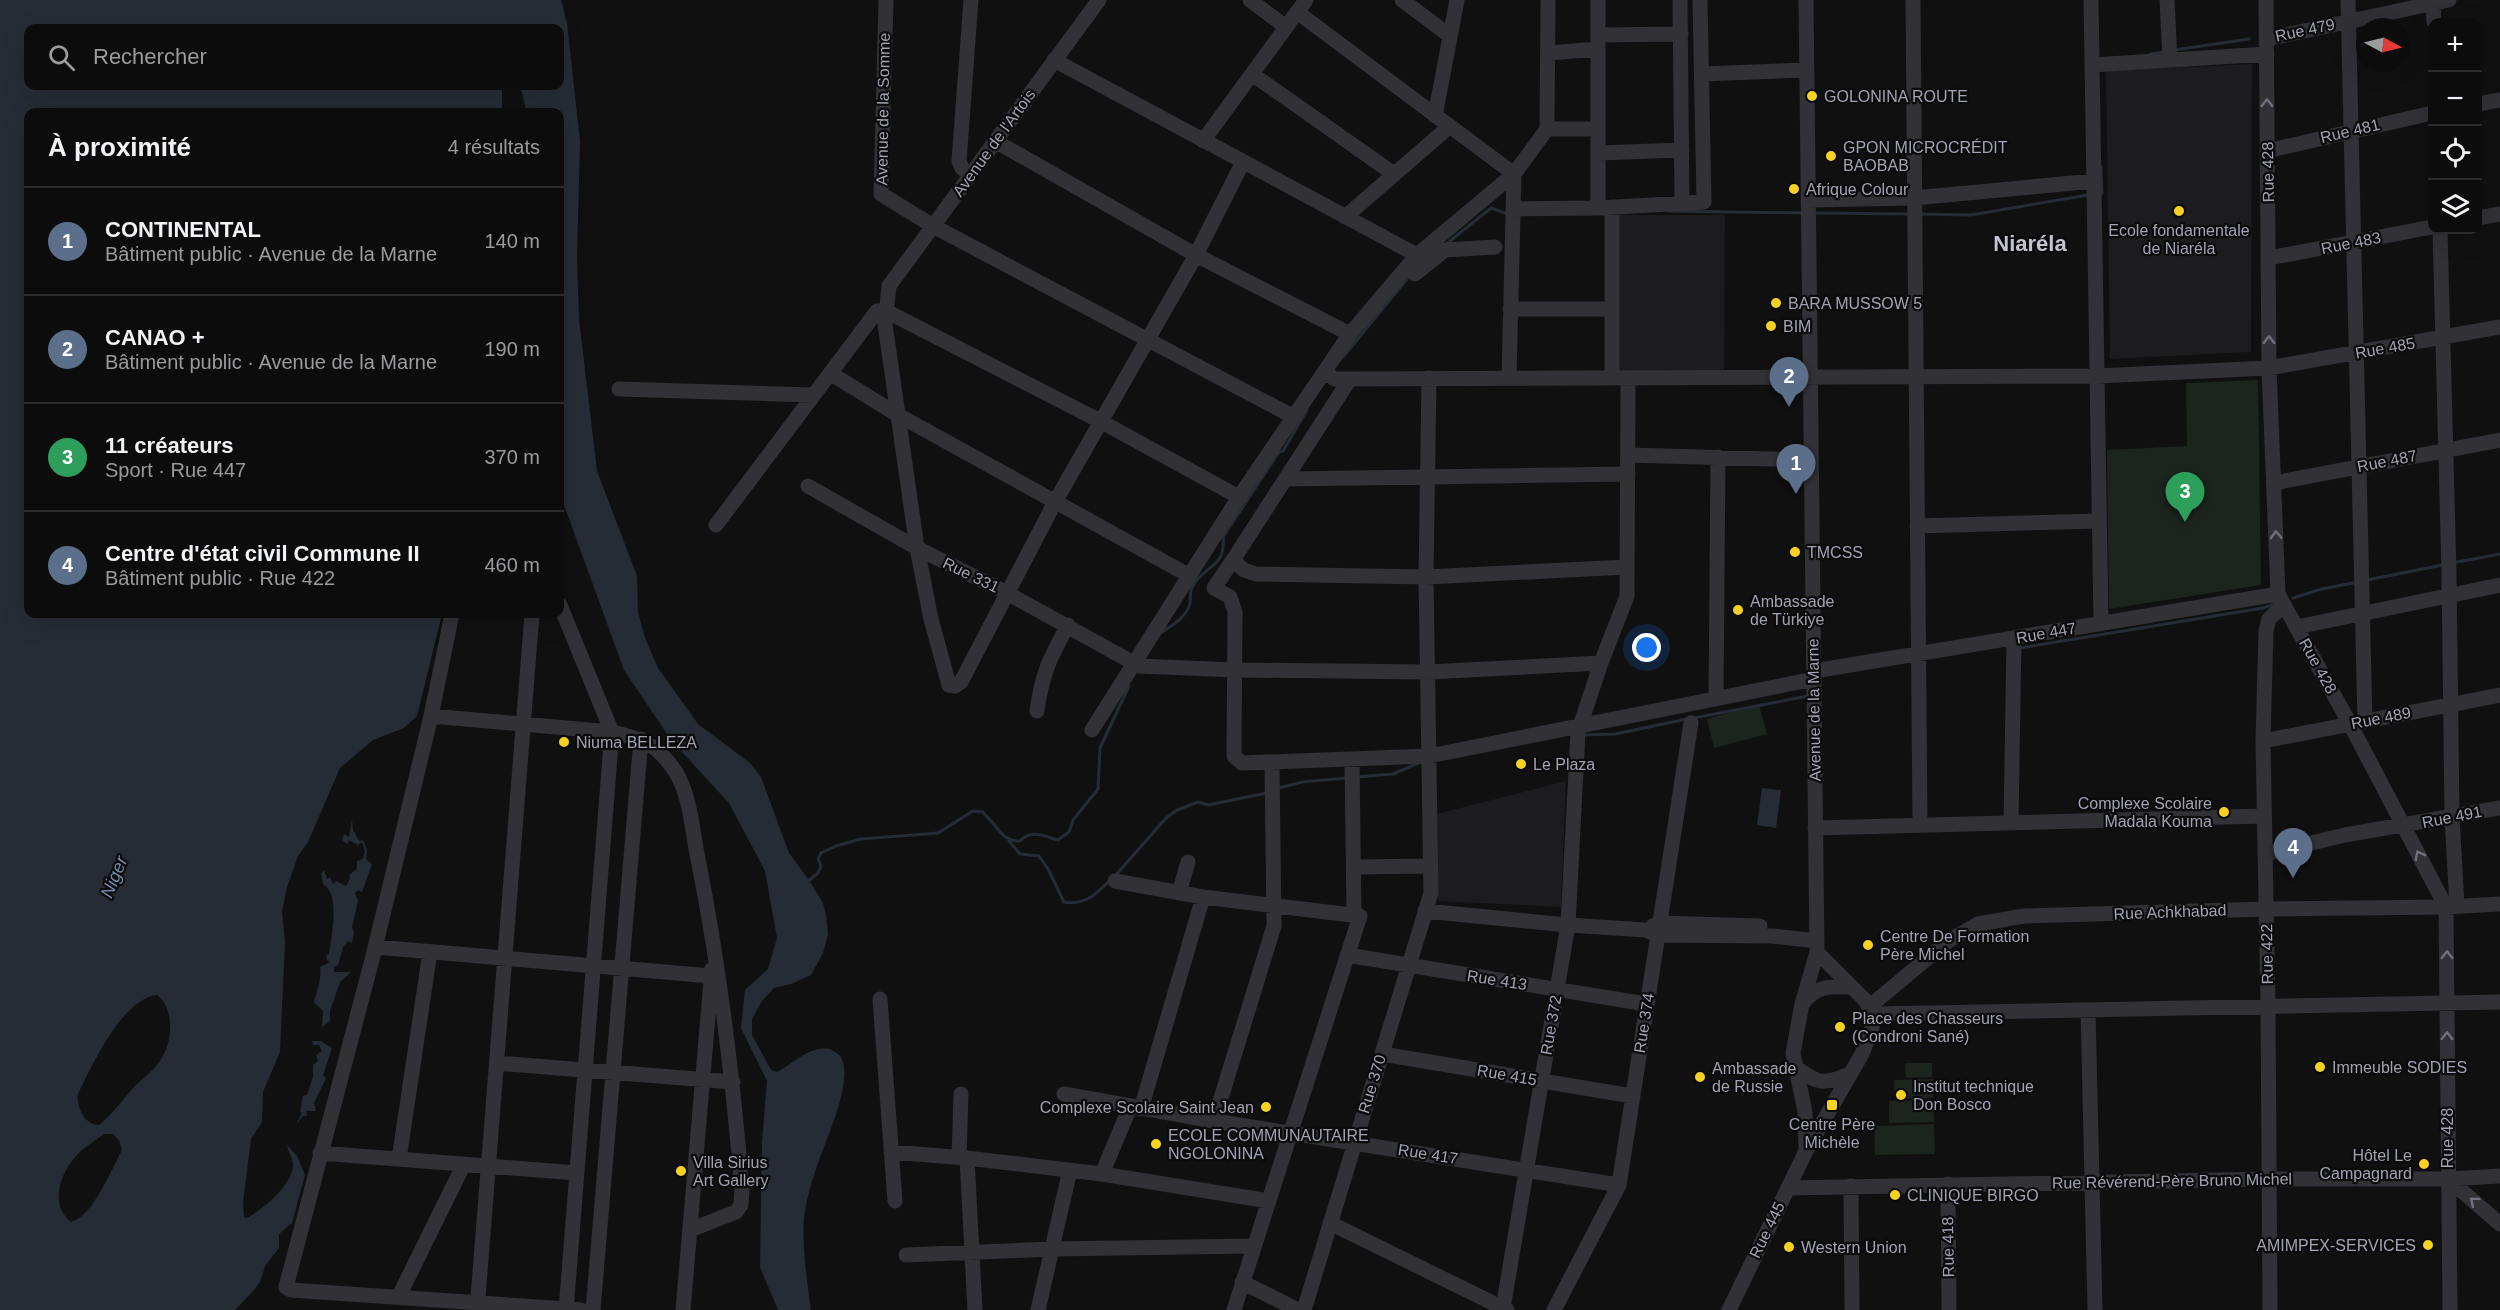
<!DOCTYPE html>
<html lang="fr">
<meta charset="utf-8">
<style>
:root{--surface:#0c0c0d;--page:#151516;--text:#f1f3f6;--muted:#9a9b9d;--line:#2c2c2e;--accent:#0b8043}
body{margin:0;font-family:Helvetica,sans-serif;background:var(--page);color:var(--text)}
.controls{position:absolute;right:18px;top:18px;display:grid;overflow:hidden;border-radius:12px;box-shadow:0 6px 24px #0002}
.controls button{width:54px;height:54px;display:grid;place-items:center;padding:0;border:0;border-bottom:2px solid var(--line);background:var(--surface);color:var(--text);font:30px sans-serif}
.compass{position:absolute;left:2356px;top:18px;width:54px;height:54px;border-radius:50%;background:var(--surface);box-shadow:0 6px 24px #0002;rotate:97deg}
.you{position:absolute;left:1647px;top:648px;width:21px;height:21px;margin:-15px;border:4px solid #fff;border-radius:50%;background:#1a73e8;box-shadow:0 0 0 9px #1a73e833}
.badge{display:grid;place-items:center;width:39px;height:39px;border-radius:50%;background:var(--accent);color:#fff;font-size:20px;font-weight:700}
.pin{position:absolute;translate:-50% -50px;filter:drop-shadow(0 2px 3px #0008)}
.pin::after{content:'';position:absolute;top:32px;width:21px;height:18px;background:inherit;clip-path:polygon(0 0,100% 0,50% 100%)}
.list{margin:0;padding:0;list-style:none}
h2{display:flex;justify-content:space-between;align-items:center;height:78px;margin:0;padding:0 24px;font-size:26px}
h2 small{font-size:20px;font-weight:400;color:var(--muted)}
.list li{display:grid;grid-template-columns:39px 1fr auto;gap:18px;align-items:center;box-sizing:border-box;height:108px;padding:0 24px;border-top:2px solid var(--line)}
.list b{display:block;font-size:22px;white-space:nowrap}
.list p{margin:0;font-size:20px;white-space:nowrap;color:var(--muted)}
.list em{font-size:20px;font-style:normal;color:var(--muted)}
.icon{flex:none;width:33px;height:33px;fill:none;stroke:currentColor;stroke-width:2;stroke-linecap:round;stroke-linejoin:round}
.map{position:relative;flex:none;width:2500px;height:1310px;overflow:hidden}
.search{position:absolute;background:var(--surface);box-shadow:0 6px 24px #0002;left:24px;top:24px;width:540px;height:66px;display:flex;align-items:center;gap:15px;box-sizing:border-box;padding:0 21px;border-radius:12px;color:var(--muted);font-size:22px}
.panel{position:absolute;background:var(--surface);box-shadow:0 6px 24px #0002;left:24px;top:108px;width:540px;height:510px;border-radius:12px}
.map>svg:first-child{display:block}
</style>
<div class="map">
<svg width="2500" height="1310" viewBox="0 0 2500 1310">
<rect width="100%" height="100%" fill="#101011"/>
<!-- built -->
<path fill="#1c1c1e" d="M2252,64l-1,288 -141,7 -4,-288z
M1616,215h109l-1,159h-108z
M1566,781l-5,126 -123,-6 -1,-87z"/>
<!-- green -->
<path fill="#1c241e" d="M2258,380l3,205 -152,24 -2,-159 80,-4 -1,-63z
M1759,705l8,29 -53,14 -7,-29z
M1905,1063h27v14l-26,1z
M1933,1079v19l-38,1 -1,-19z
M1933,1100l1,22 -45,1v-22z
M1934,1124l1,30 -60,1 -1,-29z"/>
<!-- water -->
<path fill="#262c35" fill-rule="evenodd" d="M0,0h561l6,23 13,118 -3,118 2,60 18,152 40,105 1,36 7,26 13,30 40,56 52,39 11,14 28,76 20,27 14,23 3,12 2,19 -5,19 -12,22 -20,9 -17,4 -12,13 -10,18v16l19,35 6,2c17,-9 43,-36 62,-17 16,16 -8,74 -15,92 -9,23 -17,47 -20,71 -2,28 3,64 7,92h-33l-18,-43 2,-125 5,-61 -26,-53 4,-38 23,-21 9,-31 -12,-67 -36,-68 -58,-63 -47,-70 -64,-176v-382h-33l-7,-26h40v-58h-532v58h474v26h-474v502h414l-25,102 -13,12 -31,12 -33,28 -32,74 -10,14 -11,31 -5,24 3,32 -5,109 -17,40 -1,30 -11,17 -8,63 1,15 3,1c16,-9 47,-34 46,-54 -1,-7 -5,-13 -6,-19l10,11 8,19 -13,48 -13,11v14l-14,18 -4,14 -6,9 -20,21h-235zM157,995c17,13 16,43 6,61 -7,13 -19,21 -29,31 -12,13 -21,27 -35,38 -14,0 -23,-18 -21,-31 14,-29 45,-96 79,-99zM104,1134h9l6,6 3,10c-10,19 -30,67 -51,72 -22,-18 -11,-49 6,-67 7,-8 18,-14 27,-21z
M1762,788l19,2 -5,38 -19,-3z
M352,820l1,10 6,11 4,-1 4,10 -1,9 6,5 -10,28 -4,-2 -3,3 3,8 -6,26 2,5 -2,11 -4,-2 -5,6 -5,18 -4,2v5h17l-11,10 -10,29v10l-8,6 1,-16 -9,-9c3,-11 8,-23 6,-35l10,-5 -3,-2 -1,-5 3,-1c2,-17 12,-59 -6,-70l-2,-10 3,-4 3,9 3,-2 3,7 3,-3 10,5 4,-7 -1,-4 8,-6v-8l6,-2 2,-8 -3,-9 -4,3 -9,-5 -2,4 -5,-4 2,-6 5,3z
M312,1041h9l11,7 -9,27 3,3 -12,25 2,8h-10l1,5h-4l-7,8 6,-11 -2,-2 3,-15 4,-1 6,-18v-12l5,-4 -2,-6 6,-4 -3,-6h-6z"/>
<g fill="none" stroke-linecap="round" stroke-linejoin="round">
<!-- stream -->
<path stroke="#262c35" stroke-width="3" d="M2174,50l75,-11
M2150,54l14,-2
M2098,193h4l-1,-26
M1668,211l137,2
M1815,213l95,1
M1920,214l51,1 117,-20
M1445,245l46,-37 17,6
M1343,357l68,-83
M2452,563l48,-9
M2367,580l76,-15
M2293,598l29,-9 36,-7
M1162,632c11,-7 25,-15 28,-29 1,-9 -1,-13 6,-22 14,-17 30,-17 27,-44l56,-85 4,-1 24,-41
M2020,648l243,-40 12,-4
M1694,718l114,-22
M1581,735l34,-1 72,-15
M1356,777l37,-3 28,-12
M1279,788l23,-6 44,-4
M1009,841l11,13 19,2 9,13 16,33c21,3 32,-7 46,-22
M1115,876l51,-58 11,-8 21,-8 10,3 59,-12
M807,882l11,-9 3,-7 -3,-7 3,-6 15,-7 25,-7 77,-6 35,-22 10,1c3,5 7,7 10,11 8,11 13,18 27,18 12,-12 23,-5 38,-1l11,-8 4,-12 25,-31 2,-41 29,-62"/>
<!-- minor -->
<path stroke="#313136" stroke-width="15" d="M886,0l-5,194 52,32 361,191
M1099,0l-210,286 -4,38 32,224 14,71 18,66 6,1 6,-4 94,-180 141,-247 47,-93
M1250,0l36,27
M1402,0l48,36
M1680,0l2,202
M1913,0l7,825
M2091,0l10,623
M2167,0l3,60
M2266,0l3,368 9,226 72,130 96,183 4,403
M2348,0l17,722
M2433,0l1,22
M1297,12l217,162 -5,204
M1598,35l83,-1
M2267,39l182,-39
M1549,53l49,-4
M1054,60l363,195
M2092,65l175,-11
M1252,74l142,100
M1702,74l105,-4
M2478,104l22,-4
M1435,116l22,-116
M1547,129h51
M995,141l201,114 154,79 -111,163 -147,233
M1203,141l103,-141
M2267,151l165,-38
M1598,153l84,-3
M970,175l-8,-7 -3,-7 12,-161
M1808,200l106,-2 180,-17
M1612,207v171
M1598,208v-208
M1513,209l85,-1 106,-6 -4,-202
M1345,217l105,-91
M2478,218l22,-4
M2440,230l9,343 3,244 5,89
M2269,258l163,-31
M1415,274l30,-24 50,-3
M1510,309h102
M1350,334l67,-79 97,-81 33,-45 1,-129
M1324,372l11,7 762,-3 172,-8 231,-41
M830,373l68,42 292,161
M1350,379l-117,181 11,10 12,4 170,3 201,-10
M619,389l194,6
M1628,455l183,5
M1286,479l342,-5
M2274,483l226,-43
M808,486l109,62 90,45 132,73 96,4 193,2 173,-9
M716,525l161,-214h9l214,110 139,76
M1917,526l182,-5
M1233,560l-19,28 16,9 5,15 -1,144 8,7 187,-7 385,-77
M560,605l52,127 -46,578
M452,614l-21,102 -58,240 -87,331 5,3 290,20
M2297,627l203,-42
M1814,671l464,-77
M1716,699l2,-242
M1037,711c5,-38 13,-53 31,-86
M431,716l181,16c31,7 45,12 63,39 16,25 17,60 23,88 22,110 35,219 44,331l-1,15 -5,7 -46,18
M2263,741l237,-46
M1352,760l2,155
M2011,823l3,-184
M1815,828l449,-12
M2265,854l80,-19 155,-27
M1353,867l77,-1
M1115,881l88,16 157,19 -126,394
M1179,893l9,-31
M1425,911l143,14 78,5 12,5 114,1 45,5
M1653,926l7,-3 100,3
M376,947l335,29
M1347,955l299,49
M880,999l15,202
M1802,1004c14,-18 27,-18 48,-17
M1869,1007l79,-66 30,-17 46,-8 242,-7 180,-2 54,-3
M2088,1010l7,300
M1873,1014l627,-12
M1382,1054l250,42
M497,1063l236,19
M1794,1066c22,17 29,20 55,8
M1064,1094l150,27 405,64
M1141,1109l62,-212
M1214,1121l60,-195 -2,-162
M1806,1151l-1,-39 -12,-59 9,-49 15,-52 -11,-952
M891,1152l76,6 135,16 167,27
M320,1153l257,20
M959,1157l2,-63
M967,1158l8,152
M399,1159l31,-207
M1102,1174l28,-67
M2448,1179l52,45
M1948,1184l1,126
M1851,1186l1,124
M1788,1188l481,-9h179l52,-3
M1330,1223l177,87
M906,1255l146,-6 201,-3
M1242,1282l56,28
M399,1296l65,-132
M1503,1308l65,-383 10,-193 23,-69 26,-67 1,-218
M477,1310l55,-696
M593,1310l48,-571
M683,1310l29,-341
M1038,1310l32,-140
M1304,1310l127,-417 -5,-316 3,-199
M1554,1310l65,-125 72,-462
M1729,1310l77,-159 56,-97 10,-26 1,-14 -9,-15 -47,-47
M2270,1310l-2,-304 -5,-265 3,-110 3,-12 15,-14"/>
</g>
<!-- one-way arrows -->
<defs><path id="oneway-chevron" d="M-2-3.5L2.5 0L-2 3.5" fill="none" stroke-width="1.6" stroke-linecap="round" stroke-linejoin="round" transform="scale(1.5)"/></defs>
<g stroke="#6e707b">
<use href="#oneway-chevron" transform="translate(2267 103) rotate(-90)"/>
<use href="#oneway-chevron" transform="translate(2269 340) rotate(-90)"/>
<use href="#oneway-chevron" transform="translate(2276 535) rotate(-92)"/>
<use href="#oneway-chevron" transform="translate(2419 855) rotate(-118)"/>
<use href="#oneway-chevron" transform="translate(2447 955) rotate(-90)"/>
<use href="#oneway-chevron" transform="translate(2447 1036) rotate(-90)"/>
<use href="#oneway-chevron" transform="translate(2474 1201) rotate(-140)"/>
</g>
<!-- markers -->
<g fill="#f7d222" stroke="#0b0b0c" stroke-width="2">
<circle cx="1812" cy="96" r="6"/>
<circle cx="1831" cy="156" r="6"/>
<circle cx="1794" cy="189" r="6"/>
<circle cx="2179" cy="211" r="6"/>
<circle cx="1776" cy="303" r="6"/>
<circle cx="1771" cy="326" r="6"/>
<circle cx="1795" cy="552" r="6"/>
<circle cx="1738" cy="610" r="6"/>
<circle cx="564" cy="742" r="6"/>
<circle cx="1521" cy="764" r="6"/>
<circle cx="2224" cy="812" r="6"/>
<circle cx="1868" cy="945" r="6"/>
<circle cx="1840" cy="1027" r="6"/>
<circle cx="2320" cy="1067" r="6"/>
<circle cx="1700" cy="1077" r="6"/>
<circle cx="1901" cy="1095" r="6"/>
<rect x="1826" y="1099" width="12" height="12" rx="3"/>
<circle cx="1266" cy="1107" r="6"/>
<circle cx="1156" cy="1144" r="6"/>
<circle cx="2424" cy="1164" r="6"/>
<circle cx="681" cy="1171" r="6"/>
<circle cx="1895" cy="1195" r="6"/>
<circle cx="2428" cy="1245" r="6"/>
<circle cx="1789" cy="1247" r="6"/>
</g>
<g text-anchor="middle" dominant-baseline="central" stroke-width="4.5" stroke-linejoin="round" paint-order="stroke">
<!-- street labels -->
<g font-size="16" fill="#a0a3b3" stroke="#0b0b0c">
<text transform="translate(2305 30) rotate(-12)">Rue 479</text>
<text transform="translate(883 109) rotate(-89)">Avenue de la Somme</text>
<text transform="translate(2350 131) rotate(-13)">Rue 481</text>
<text transform="translate(994 143) rotate(-54)">Avenue de l'Artois</text>
<text transform="translate(2268 172) rotate(-91)">Rue 428</text>
<text transform="translate(2351 243) rotate(-11)">Rue 483</text>
<text transform="translate(2385 348) rotate(-10)">Rue 485</text>
<text transform="translate(2387 461) rotate(-11)">Rue 487</text>
<text transform="translate(971 575) rotate(26)">Rue 331</text>
<text transform="translate(2046 633) rotate(-10)">Rue 447</text>
<text transform="translate(2318 666) rotate(61)">Rue 428</text>
<text transform="translate(1814 710) rotate(-91)">Avenue de la Marne</text>
<text transform="translate(2381 718) rotate(-11)">Rue 489</text>
<text transform="translate(2452 817) rotate(-11)">Rue 491</text>
<text transform="translate(2170 912) rotate(-2)">Rue Achkhabad</text>
<text transform="translate(2267 954) rotate(-91)">Rue 422</text>
<text transform="translate(1497 980) rotate(9)">Rue 413</text>
<text transform="translate(1644 1023) rotate(-81)">Rue 374</text>
<text transform="translate(1551 1025) rotate(-80)">Rue 372</text>
<text transform="translate(1507 1075) rotate(10)">Rue 415</text>
<text transform="translate(1372 1084) rotate(-73)">Rue 370</text>
<text transform="translate(2447 1138) rotate(-90)">Rue 428</text>
<text transform="translate(1428 1154) rotate(9)">Rue 417</text>
<text transform="translate(2172 1181) rotate(-1)">Rue Révérend-Père Bruno Michel</text>
<text transform="translate(1767 1230) rotate(-64)">Rue 445</text>
<text transform="translate(1948 1247) rotate(-91)">Rue 418</text>
</g>
<!-- poi labels -->
<g font-size="16" fill="#a0a3b3" stroke="#0b0b0c" text-anchor="start">
<text x="1824" y="96">GOLONINA ROUTE</text>
<text x="1843" y="147">GPON MICROCRÉDIT<tspan x="1843" dy="18">BAOBAB</tspan></text>
<text x="1806" y="189">Afrique Colour</text>
<text x="2179" y="230" text-anchor="middle">Ecole fondamentale<tspan x="2179" dy="18">de Niaréla</tspan></text>
<text x="1788" y="303">BARA MUSSOW 5</text>
<text x="1783" y="326">BIM</text>
<text x="1807" y="552">TMCSS</text>
<text x="1750" y="601">Ambassade<tspan x="1750" dy="18">de Türkiye</tspan></text>
<text x="576" y="742">Niuma BELLEZA</text>
<text x="1533" y="764">Le Plaza</text>
<text x="2212" y="803" text-anchor="end">Complexe Scolaire<tspan x="2212" dy="18">Madala Kouma</tspan></text>
<text x="1880" y="936">Centre De Formation<tspan x="1880" dy="18">Père Michel</tspan></text>
<text x="1852" y="1018">Place des Chasseurs<tspan x="1852" dy="18">(Condroni Sané)</tspan></text>
<text x="2332" y="1067">Immeuble SODIES</text>
<text x="1712" y="1068">Ambassade<tspan x="1712" dy="18">de Russie</tspan></text>
<text x="1913" y="1086">Institut technique<tspan x="1913" dy="18">Don Bosco</tspan></text>
<text x="1254" y="1107" text-anchor="end">Complexe Scolaire Saint Jean</text>
<text x="1832" y="1124" text-anchor="middle">Centre Père<tspan x="1832" dy="18">Michèle</tspan></text>
<text x="1168" y="1135">ECOLE COMMUNAUTAIRE<tspan x="1168" dy="18">NGOLONINA</tspan></text>
<text x="2412" y="1155" text-anchor="end">Hôtel Le<tspan x="2412" dy="18">Campagnard</tspan></text>
<text x="693" y="1162">Villa Sirius<tspan x="693" dy="18">Art Gallery</tspan></text>
<text x="1907" y="1195">CLINIQUE BIRGO</text>
<text x="2416" y="1245" text-anchor="end">AMIMPEX-SERVICES</text>
<text x="1801" y="1247">Western Union</text>
</g>
<!-- water labels -->
<g font-size="18" font-style="italic" fill="#758bb0" stroke="#0b0b0c">
<text transform="translate(114 877) rotate(-68)">Niger</text>
</g>
<!-- district labels -->
<g font-size="22" font-weight="bold" fill="#c1c3cf" stroke="#0b0b0c">
<text x="2030" y="243">Niaréla</text>
</g>
</g>
</svg>
<div class="controls">
<button>+</button>
<button>−</button>
<button><svg class="icon" aria-label="locate" viewBox="0 0 24 24"><circle cx="12" cy="12" r="6"/><path d="M12 2v4M12 18v4M2 12h4M18 12h4"/></svg></button>
<button><svg class="icon" aria-label="layers" viewBox="0 0 24 24"><path d="M12 4l9 5-9 5-9-5zM3 14l9 5 9-5"/></svg></button>
</div>
<svg class="compass" viewBox="-18 -18 36 36"><path d="M0-13l5 13h-10z" fill="#e53935"/><path d="M0 13l5-13h-10z" fill="#9a9b9d"/></svg>
<div class="you"></div>
<div class="pin badge" style="left:1796px;top:494px;background:#5c6f8a">1</div>
<div class="pin badge" style="left:1789px;top:407px;background:#5c6f8a">2</div>
<div class="pin badge" style="left:2185px;top:522px;background:#2e9e5b">3</div>
<div class="pin badge" style="left:2293px;top:878px;background:#5c6f8a">4</div>
<div class="search"><svg class="icon" aria-label="search" viewBox="0 0 24 24"><circle cx="10" cy="10" r="6"/><path d="M15 15l6 6"/></svg>Rechercher</div>
<section class="panel">
<h2>À proximité<small>4 résultats</small></h2>
<ul class="list">
<li><span class="badge" style="background:#5c6f8a">1</span><div><b>CONTINENTAL</b><p>Bâtiment public · Avenue de la Marne</p></div><em>140 m</em></li>
<li><span class="badge" style="background:#5c6f8a">2</span><div><b>CANAO +</b><p>Bâtiment public · Avenue de la Marne</p></div><em>190 m</em></li>
<li><span class="badge" style="background:#2e9e5b">3</span><div><b>11 créateurs</b><p>Sport · Rue 447</p></div><em>370 m</em></li>
<li><span class="badge" style="background:#5c6f8a">4</span><div><b>Centre d'état civil Commune II</b><p>Bâtiment public · Rue 422</p></div><em>460 m</em></li>
</ul>
</section>
</div>
